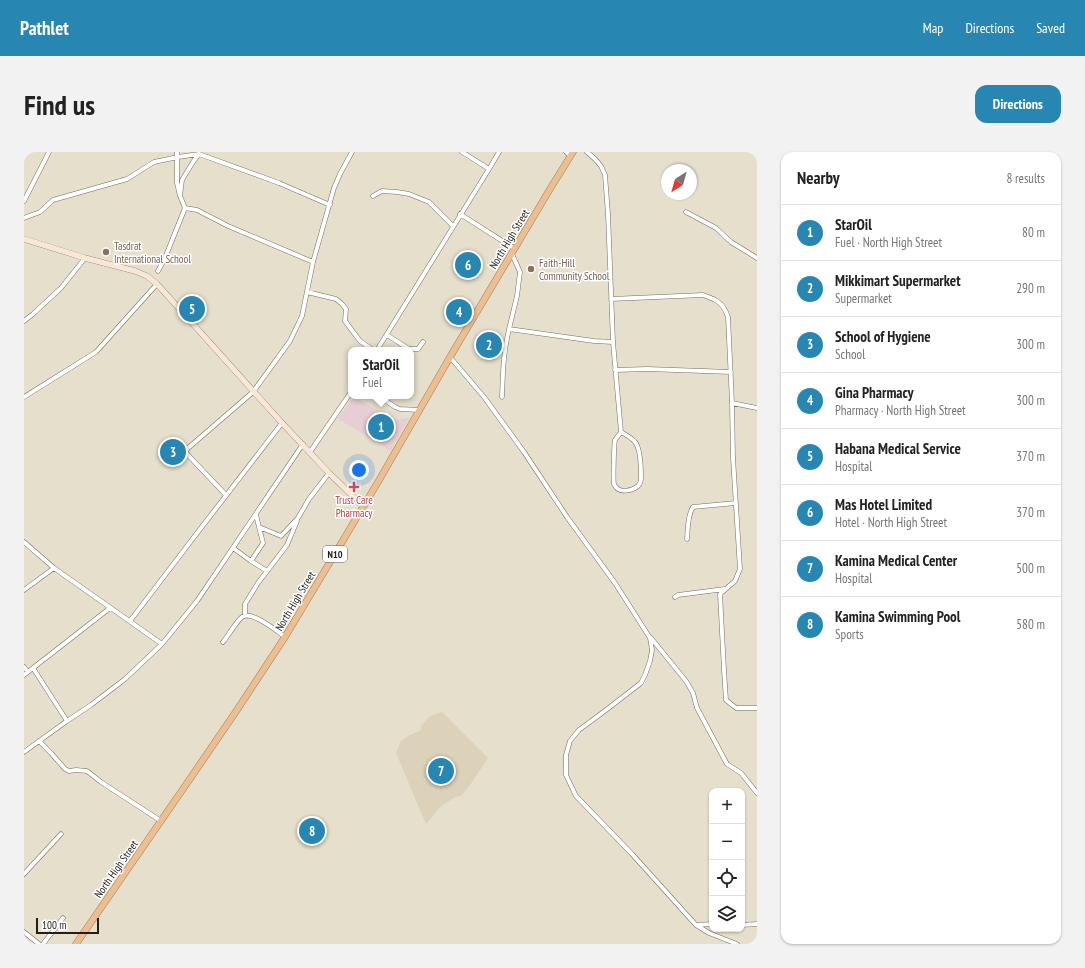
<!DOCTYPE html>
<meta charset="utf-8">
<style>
:root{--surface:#fff;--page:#f2f2f2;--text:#222;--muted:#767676;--line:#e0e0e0;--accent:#2886b2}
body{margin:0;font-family:"PT Sans Narrow",sans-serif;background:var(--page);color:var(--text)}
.controls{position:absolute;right:12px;bottom:12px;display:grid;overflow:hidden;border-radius:8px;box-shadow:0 1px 3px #0004}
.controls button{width:36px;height:36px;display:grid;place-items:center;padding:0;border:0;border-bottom:1px solid var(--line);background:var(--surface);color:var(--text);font:20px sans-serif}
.compass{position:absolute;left:637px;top:12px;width:36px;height:36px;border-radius:50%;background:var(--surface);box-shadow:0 1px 3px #0004;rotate:217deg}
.scale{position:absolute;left:12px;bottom:10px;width:63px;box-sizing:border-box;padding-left:4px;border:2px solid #211f18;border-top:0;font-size:11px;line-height:14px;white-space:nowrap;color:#211f18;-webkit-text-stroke:3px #fff;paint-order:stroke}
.you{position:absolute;left:335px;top:318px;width:14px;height:14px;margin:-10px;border:3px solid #fff;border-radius:50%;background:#1a73e8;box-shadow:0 0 0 6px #1a73e833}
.badge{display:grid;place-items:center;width:26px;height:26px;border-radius:50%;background:var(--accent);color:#fff;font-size:13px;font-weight:700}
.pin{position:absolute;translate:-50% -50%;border:2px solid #fff;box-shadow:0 1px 4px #0006}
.popup{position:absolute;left:324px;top:195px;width:66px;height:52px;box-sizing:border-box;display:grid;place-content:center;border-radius:8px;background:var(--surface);filter:drop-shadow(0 1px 3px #0005);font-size:13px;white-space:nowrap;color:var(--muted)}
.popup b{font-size:15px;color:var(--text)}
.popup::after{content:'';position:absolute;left:50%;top:100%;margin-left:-8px;border:8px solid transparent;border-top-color:var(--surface)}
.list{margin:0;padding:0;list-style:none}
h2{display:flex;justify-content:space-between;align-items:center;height:52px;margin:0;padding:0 16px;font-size:17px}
h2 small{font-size:13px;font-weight:400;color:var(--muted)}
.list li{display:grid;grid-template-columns:26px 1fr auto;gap:12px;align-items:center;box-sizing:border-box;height:56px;padding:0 16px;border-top:1px solid var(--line)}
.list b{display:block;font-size:15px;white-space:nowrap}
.list p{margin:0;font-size:13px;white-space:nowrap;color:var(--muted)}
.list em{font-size:13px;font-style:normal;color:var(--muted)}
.icon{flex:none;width:22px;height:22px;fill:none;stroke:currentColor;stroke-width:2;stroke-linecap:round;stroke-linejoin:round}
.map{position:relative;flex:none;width:733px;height:792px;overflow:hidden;border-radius:12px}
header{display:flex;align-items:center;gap:24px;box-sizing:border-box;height:56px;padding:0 20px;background:var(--accent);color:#fff}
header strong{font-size:19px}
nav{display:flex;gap:22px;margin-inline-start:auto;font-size:14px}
.intro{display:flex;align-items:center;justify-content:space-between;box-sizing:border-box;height:96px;padding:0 24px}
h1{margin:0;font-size:28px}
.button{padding:10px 18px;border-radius:12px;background:var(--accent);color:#fff;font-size:14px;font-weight:700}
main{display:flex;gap:24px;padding:0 24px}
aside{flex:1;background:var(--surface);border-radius:12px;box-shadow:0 1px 3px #0004}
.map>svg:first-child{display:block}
</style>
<header>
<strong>Pathlet</strong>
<nav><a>Map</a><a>Directions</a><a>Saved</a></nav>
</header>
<div class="intro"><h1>Find us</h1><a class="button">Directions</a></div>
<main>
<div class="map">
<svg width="733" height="792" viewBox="0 0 733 792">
<rect width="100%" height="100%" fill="#e5dfcc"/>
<!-- commercial -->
<path fill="#e7cdd4" d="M330,244l37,24 18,-2 -19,33 -11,-8 -41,-24z"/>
<!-- built -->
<path fill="#dbd2b9" d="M418,560l46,46 -18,27 -9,11 -6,1 -15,10 -14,17 -30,-71 5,-12 9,-6 11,-5v-4l9,-10z"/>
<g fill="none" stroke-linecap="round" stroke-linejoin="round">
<defs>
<path id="minor" d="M438,0l27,17 10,-17
M542,0l5,4
M563,0l8,7 6,7 4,9 3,39 5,128 8,90c-2,3 -4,5 -6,8 -1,4 -2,40 -1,44 0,1 1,2 2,3 4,6 16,4 22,-1 2,-2 3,-5 3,-8 0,-10 0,-29 -6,-36 -4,-5 -9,-7 -14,-10
M156,44l2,-16 11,-18 6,-8 80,29 51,22
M349,44l9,-5 15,1 12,2 20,8 24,24
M0,49l25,-49
M161,56l12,2 31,16 85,36
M662,60l30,16 15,14 26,16
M436,62l55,35
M0,66l16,-6 13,-12 74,-21 27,-17 24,-5 21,-3
M134,119l7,-13 20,-50 -5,-12 -3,-13v-31
M283,140l29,7 6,5 4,5 -1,12 15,20 13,9
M587,147l92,-4c14,5 20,7 25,22l4,86 1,55 7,111 -5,12 -15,13 4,76 2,30 10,8h21
M0,169l9,-7 28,-26 24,-30
M485,177l8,-33 3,-24 -8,-18
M363,183l22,14h9l5,-7
M353,198l112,-181
M426,205l34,40 40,55 43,65 48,66 35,55 2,12 -2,11 -5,14 -4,8 -35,27 -27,20 -9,11 -4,14v20l10,21 56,58 64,71 13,8 28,11
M591,218l32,-1 84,3
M355,244l16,11 5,2 19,1
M0,245l72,-45 61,-68
M478,245c1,-25 1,-43 7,-68l85,12 19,1
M708,251l25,5
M286,300l41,-60
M202,343l-40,-42 1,-4 66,-57 37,-51 12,-25 11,-54 21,-74 6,-14 12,-22
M232,363l3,12 22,9 17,-18 11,-19 20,-26
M235,375l4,16 -12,18 16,10
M663,387c1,-9 0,-23 6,-32l43,-4
M0,390l30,26 108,76
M209,396l18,13
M0,438l30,-22
M651,445l3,-2 47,-6
M221,464v-12l13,-21 29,-38 10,-24
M106,469l61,-80 91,-118
M627,486l35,43 7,12 4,15 30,56 14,9 16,20
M199,490c6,-7 12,-19 19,-25 9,-7 35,14 43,20
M0,515l4,5
M9,516l34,53
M0,523l86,-67
M15,589l12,12 14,16 4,2 7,-1 11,1 14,11 60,39
M0,600l43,-31 24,-16 34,-26 37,-35 35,-43 106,-157
M0,722l37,-40
M672,773l16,-1
M718,773l15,-1
M0,780l15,12
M19,792l20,-26"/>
<path id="secondary" d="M0,87l61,19 50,13 12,5 10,8 125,139 47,50 34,33"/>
<path id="trunk" d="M52,792l118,-171 43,-63 48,-73 93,-155 72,-125 100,-168 23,-37"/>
</defs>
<!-- minor casing -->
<use href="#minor" stroke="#746e5e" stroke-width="5"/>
<!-- secondary casing -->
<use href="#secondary" stroke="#746e5e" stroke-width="6"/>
<!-- trunk casing -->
<use href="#trunk" stroke="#a27d56" stroke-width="7"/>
<!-- minor -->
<use href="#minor" stroke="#fff" stroke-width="4"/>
<!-- secondary -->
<use href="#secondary" stroke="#f8e7d6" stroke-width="5.5"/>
<!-- trunk -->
<use href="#trunk" stroke="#ecbf92" stroke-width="6"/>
</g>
<!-- markers -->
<g fill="#8d6e63" stroke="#fff" stroke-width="1.5">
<circle cx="82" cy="100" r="4"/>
<circle cx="507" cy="117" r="4"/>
</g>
<path fill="#e0444e" stroke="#fff" stroke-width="1.5" d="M328 329h4v4h4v4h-4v4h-4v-4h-4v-4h4z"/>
<g text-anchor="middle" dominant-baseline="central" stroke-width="3" stroke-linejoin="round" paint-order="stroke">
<!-- shield labels -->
<rect fill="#fff" stroke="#64625d" stroke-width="1" x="299" y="394" width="24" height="16" rx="3"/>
<g font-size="10" font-weight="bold" fill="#211f18">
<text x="311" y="402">N10</text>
</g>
<!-- street labels -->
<g font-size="11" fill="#211f18" stroke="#fff">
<text transform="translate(485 87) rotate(-59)">North High Street</text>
<text transform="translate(271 449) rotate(-59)">North High Street</text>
<text transform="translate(92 717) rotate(-55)">North High Street</text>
</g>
<!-- education labels -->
<g font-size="11" fill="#785e54" stroke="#fff" text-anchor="start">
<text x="90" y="94">Tasdrat<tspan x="90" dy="13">International School</tspan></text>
<text x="515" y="111">Faith-Hill<tspan x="515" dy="13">Community School</tspan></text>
</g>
<!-- health labels -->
<g font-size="11" fill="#be3a42" stroke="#fff">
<text x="330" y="348">Trust Care<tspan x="330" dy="13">Pharmacy</tspan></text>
</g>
</g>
</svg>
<div class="controls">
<button>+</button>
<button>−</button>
<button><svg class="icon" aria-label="locate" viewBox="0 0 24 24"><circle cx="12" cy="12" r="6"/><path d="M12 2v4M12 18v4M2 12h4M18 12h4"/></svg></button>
<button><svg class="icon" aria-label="layers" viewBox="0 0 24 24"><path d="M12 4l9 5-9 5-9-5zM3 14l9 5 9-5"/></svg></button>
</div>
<svg class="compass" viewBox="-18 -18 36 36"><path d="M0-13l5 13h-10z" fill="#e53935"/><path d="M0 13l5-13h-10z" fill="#767676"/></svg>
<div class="scale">100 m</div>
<div class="you"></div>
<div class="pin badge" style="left:357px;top:275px">1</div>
<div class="popup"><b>StarOil</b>Fuel</div>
<div class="pin badge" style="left:465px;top:193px">2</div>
<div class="pin badge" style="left:149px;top:300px">3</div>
<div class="pin badge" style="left:435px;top:160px">4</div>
<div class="pin badge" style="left:168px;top:157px">5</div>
<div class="pin badge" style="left:444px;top:113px">6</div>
<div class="pin badge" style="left:417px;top:619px">7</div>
<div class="pin badge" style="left:288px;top:679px">8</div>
</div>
<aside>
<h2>Nearby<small>8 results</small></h2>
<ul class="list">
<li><span class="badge">1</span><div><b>StarOil</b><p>Fuel · North High Street</p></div><em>80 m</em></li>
<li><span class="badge">2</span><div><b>Mikkimart Supermarket</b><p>Supermarket</p></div><em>290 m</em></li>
<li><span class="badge">3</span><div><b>School of Hygiene</b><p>School</p></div><em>300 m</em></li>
<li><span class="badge">4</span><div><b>Gina Pharmacy</b><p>Pharmacy · North High Street</p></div><em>300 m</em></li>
<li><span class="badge">5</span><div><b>Habana Medical Service</b><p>Hospital</p></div><em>370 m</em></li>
<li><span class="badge">6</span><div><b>Mas Hotel Limited</b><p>Hotel · North High Street</p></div><em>370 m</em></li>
<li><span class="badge">7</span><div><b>Kamina Medical Center</b><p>Hospital</p></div><em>500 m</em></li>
<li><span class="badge">8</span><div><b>Kamina Swimming Pool</b><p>Sports</p></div><em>580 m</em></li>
</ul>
</aside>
</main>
